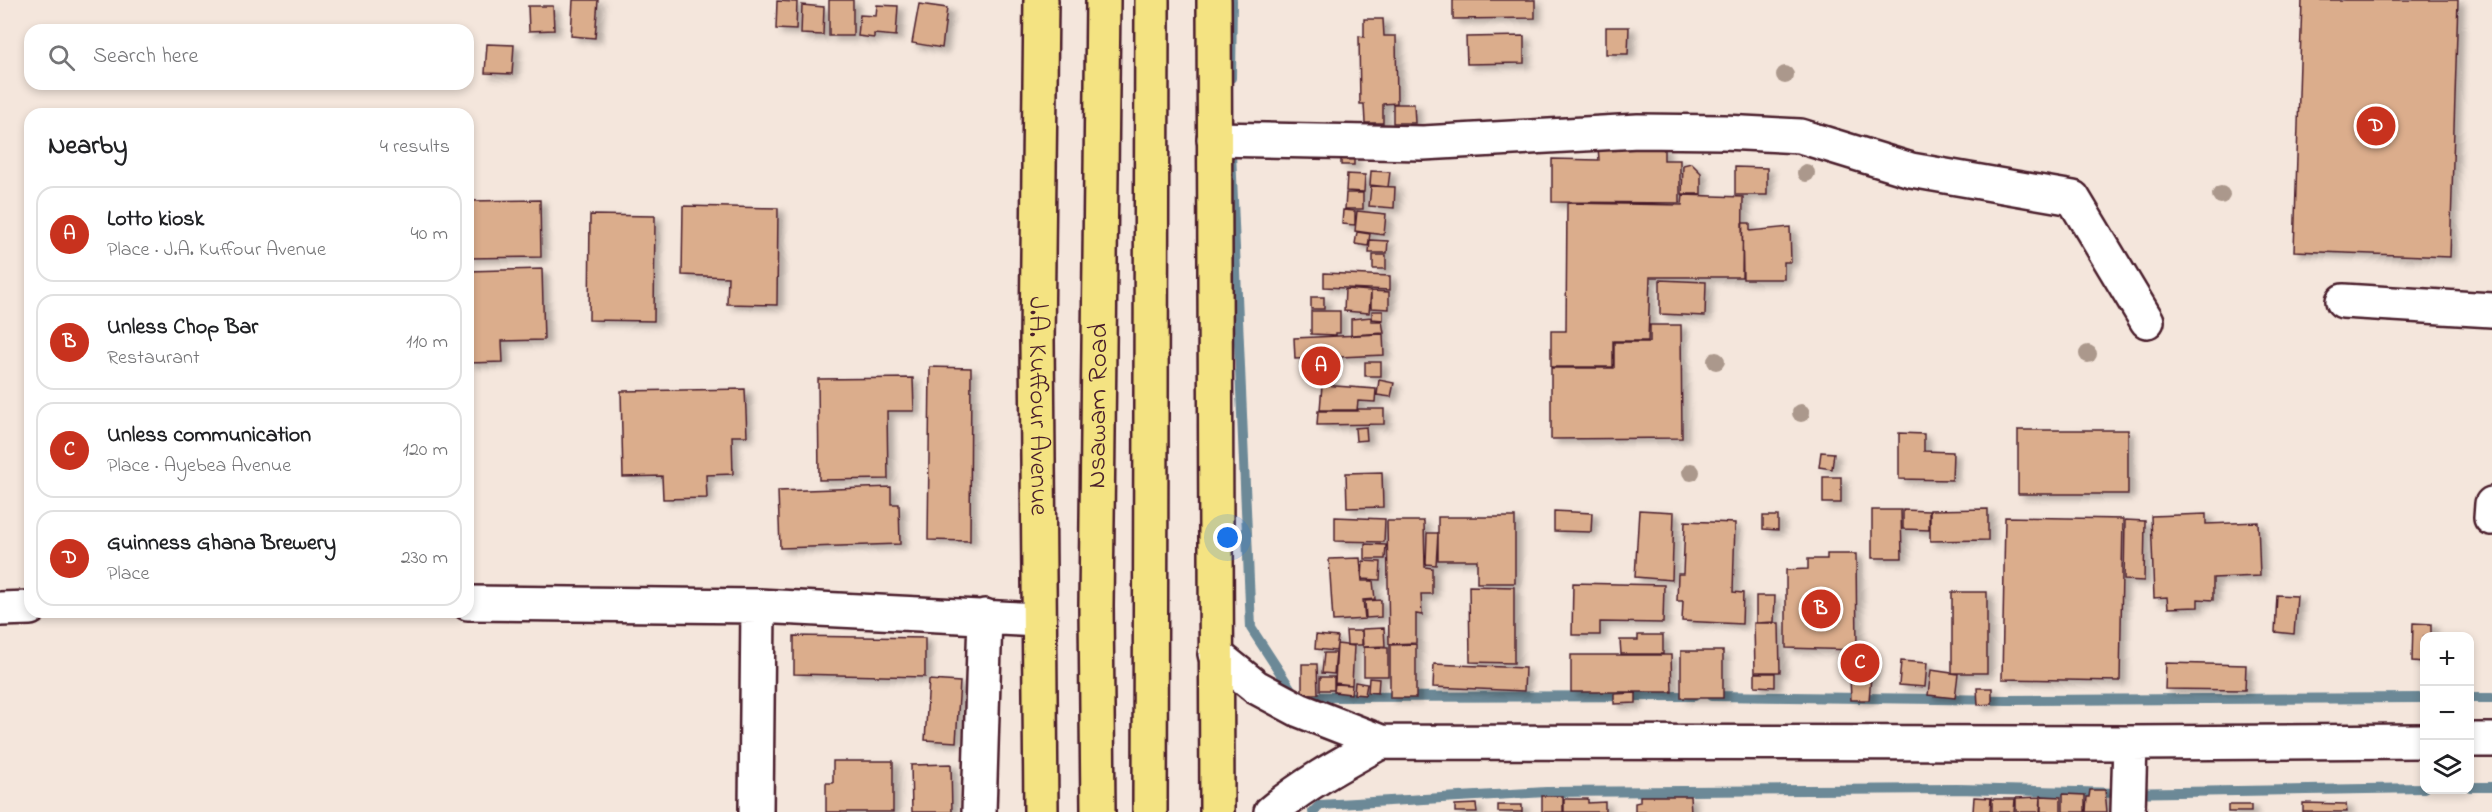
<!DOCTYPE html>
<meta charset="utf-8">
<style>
:root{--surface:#fff;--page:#f6f6f6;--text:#202124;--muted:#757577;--line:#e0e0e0;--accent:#c8321e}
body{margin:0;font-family:"Indie Flower",sans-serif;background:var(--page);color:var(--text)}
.controls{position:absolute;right:18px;bottom:18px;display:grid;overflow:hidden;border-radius:12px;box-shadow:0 3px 9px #0003}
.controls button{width:54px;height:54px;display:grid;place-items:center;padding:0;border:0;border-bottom:2px solid var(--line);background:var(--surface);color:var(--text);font:30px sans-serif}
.you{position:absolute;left:1228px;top:538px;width:21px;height:21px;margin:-15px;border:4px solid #fff;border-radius:50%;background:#1a73e8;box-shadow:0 0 0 9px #1a73e833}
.badge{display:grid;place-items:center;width:39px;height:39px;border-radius:50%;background:var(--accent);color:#fff;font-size:20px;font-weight:700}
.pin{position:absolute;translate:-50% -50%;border:3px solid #fff;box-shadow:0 2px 6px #0006}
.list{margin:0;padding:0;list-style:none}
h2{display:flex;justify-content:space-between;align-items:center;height:78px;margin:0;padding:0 24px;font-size:26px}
h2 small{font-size:20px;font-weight:400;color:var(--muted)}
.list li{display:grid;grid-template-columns:39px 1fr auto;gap:18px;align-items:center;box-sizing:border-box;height:96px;margin:0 12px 12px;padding:0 12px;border:2px solid var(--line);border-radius:18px}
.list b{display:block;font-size:22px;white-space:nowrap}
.list p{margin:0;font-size:20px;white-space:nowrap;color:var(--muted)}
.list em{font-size:20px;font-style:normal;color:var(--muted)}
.icon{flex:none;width:33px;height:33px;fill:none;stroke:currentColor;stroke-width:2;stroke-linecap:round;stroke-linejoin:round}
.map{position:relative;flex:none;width:2492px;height:812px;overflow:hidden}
.search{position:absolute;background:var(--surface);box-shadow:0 3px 9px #0003;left:24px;top:24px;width:450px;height:66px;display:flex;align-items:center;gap:15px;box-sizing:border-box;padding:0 21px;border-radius:18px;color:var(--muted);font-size:22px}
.panel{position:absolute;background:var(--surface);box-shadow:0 3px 9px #0003;left:24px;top:108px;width:450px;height:510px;border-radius:18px}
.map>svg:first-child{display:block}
</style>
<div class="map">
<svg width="2492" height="812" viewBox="0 0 2492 812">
<defs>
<filter id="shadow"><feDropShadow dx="6" dy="4" stdDeviation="3" flood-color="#0004"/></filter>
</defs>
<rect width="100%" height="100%" fill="#f4e6dc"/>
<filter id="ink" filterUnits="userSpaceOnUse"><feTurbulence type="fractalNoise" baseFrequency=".0167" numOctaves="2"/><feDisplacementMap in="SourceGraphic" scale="12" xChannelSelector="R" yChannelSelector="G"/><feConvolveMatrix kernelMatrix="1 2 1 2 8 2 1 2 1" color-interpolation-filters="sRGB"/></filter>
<g filter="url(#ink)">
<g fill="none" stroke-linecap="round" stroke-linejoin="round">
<!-- stream -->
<path stroke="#6c8997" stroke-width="10" d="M1231,78l1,-78
M1231,153l20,475 45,69 399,-1
M1711,696l297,4 416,-2
M2470,698h22
M2470,787h22
M1313,812l7,-7 226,-13 411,-3 163,4 304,-5"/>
</g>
<!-- building -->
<path fill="#dbad8c" stroke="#4a1f2b" stroke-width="1.5" filter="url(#shadow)" d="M573,0h25l-3,38 -24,-2z
M829,0h24v36h-24z
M1453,0h82v18l-82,1z
M2302,0h156l-8,257 -156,-6z
M777,1l20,1 -1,28 -20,-1z
M919,4l28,4 -5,40 -30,-5z
M802,5l22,2 -1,28 -22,-1z
M877,5l21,1 -2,30 -22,-2v4l-16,-2 2,-21 16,1z
M528,6h25l1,24 -25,1z
M1364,19h19l1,17h12l1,67 -14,1v19h-18l-1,-19h-4l-1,-68 5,1z
M1606,27h23l-1,27h-22z
M1524,36v27l-57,1 -1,-27z
M487,44l27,1 -2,29 -27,-1z
M1393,104h21l1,19h-22z
M1598,147h66v13h16v43l-128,-1v-43l47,1z
M1354,157v8h-13v-7z
M1691,163l10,10v21h-19l1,-29z
M1735,167l32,1v27h-32z
M1371,171l19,1 -2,15 -18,-2z
M1347,174l18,1 -1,17 -18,-1z
M1371,186l24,1 -1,21 -25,-2z
M1346,193h17v16h-18z
M1683,195l60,2 -1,80h-92l-2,64h-35v26h-62v-36h15l1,-128 115,2z
M540,200l1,57 -73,1v-57z
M683,206l95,2 -1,97 -50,-1 1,-27 -46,-2z
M1343,210l12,1v14l-13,-1z
M1357,211l29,3 -2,21 -29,-4z
M590,215l65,1 -1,105 -65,-1z
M1742,223h8v8l40,-4 1,35h-7v17h-41z
M1357,232l13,2 -2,12 -13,-2z
M1370,240l18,1 -1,12h-18z
M1373,255h13v14h-13z
M542,269l2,71 -42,1 1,21 -34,1 -1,-92z
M1324,273l66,3v14l-66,-3z
M1660,280l46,2 -1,34 -45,-2z
M1345,289l26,2 -2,22 -25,-2z
M1371,291l18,1v17l-18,-1z
M1311,297h13v12h-13z
M1311,311h29v22h-4v2l-25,-1z
M1372,311h11v9l-11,-1z
M1371,317v4h11l2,12 -33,2v-16z
M1650,325h31l1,113 -131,1v-71h63v-26h36z
M1383,334l1,21 -89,4 -1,-21z
M1365,362h16v14h-16z
M930,367l41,1 -1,173 -42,-1z
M1317,373l13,1 -1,9 -12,-1z
M913,378l1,33h-27l1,68 -69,1 -1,-101z
M1379,380l15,3 -3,14 -14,-2z
M1322,385l54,4 -1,13 -17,-1 -1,9h-37z
M745,389l2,47h-15l1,38 -27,1 1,23 -44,1 -1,-23 -39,1 -2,-86z
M1358,409h26v15l-67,1 1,-14h40z
M1366,427l1,13 -11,1 -1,-13z
M2018,430h110v64h-110z
M1899,433l25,1v17l29,1 -1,28 -53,-1z
M1821,452l13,1 -2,16 -13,-2z
M1382,472l1,35 -36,1 -1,-35z
M1823,477h18v26h-18z
M891,487v17h8l1,40 -120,4 -2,-57z
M1988,509v31l-58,1v-31z
M1639,510l35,2 -2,68 -37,-3z
M1872,510h29l1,48h-30z
M1903,510l26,1v19l-26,-1z
M1554,511l38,2 -1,19 -37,-1z
M2206,514v10l52,-2 2,54 -47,2v22l-15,-1v8l-30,1 -1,-11 -13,1 -3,-82z
M1763,516h15v14l-15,-1z
M1335,517l50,2 -1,23 -49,-1z
M1438,517h77v66h-38v-23h-39z
M2005,517l118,2 -3,162 -118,-2z
M2125,520l20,1 -1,60 -20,-1z
M1387,521h37l1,46 7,1v26h-11l1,21 -6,-1v29l-27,1z
M1685,521l50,2 -2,69 10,1 -1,31 -60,-3 1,-20h-6l1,-27h5z
M1427,533h11l-2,32 -10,-1z
M1365,544l21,1 -1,14h-20z
M1827,554h29l1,96 -71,-2v-78l22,-1v-10h19z
M1360,558l2,23h11l2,18 -12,1 2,19 -32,2 -4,-62z
M1363,561l18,1 -1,18 -18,-1z
M1573,583l91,2 -1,38 -63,-1v13h-28z
M1469,586l45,1v76l-44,-1z
M1952,592h35v81h-35z
M2277,595l20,1 -3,38 -19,-2z
M1756,596h19l-1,26 -18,1z
M1381,600v17l-15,1 -1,-17z
M1754,623h25l1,49h-25z
M2413,623l18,1v12h-7v26l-12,-1z
M1384,628l1,18 -22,1 -1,-18z
M1346,631h16v14h-15z
M1316,635l22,2 -2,14 -21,-2z
M1638,635h25v19h-42l-1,-14h18z
M794,636l131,2v39l-131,-3z
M1337,644l17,2 -2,39 -17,-2z
M1416,644v54h-26v-53z
M1364,647l24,1v28h-24z
M1681,651h42v47h-42z
M1849,651h23l-1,24h-23z
M1324,653h12l-2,21 -12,-1z
M1571,655h100l1,37h-101z
M1901,661l26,2 -2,24 -26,-2z
M2166,663l80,2 -1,25 -80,-1z
M1302,664h15l1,30h-16z
M1434,664l91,4 -1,23 -91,-4z
M1931,670l27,4 -3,24 -27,-3z
M1755,673h20v14l-20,-1z
M1320,677h14v13h-14z
M1850,677h21l-2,23h-18z
M1369,678l10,1 -1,14 -10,-1z
M929,680l31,2 -4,60 -31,-2z
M1355,682l12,2 -2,11 -11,-1z
M1335,684l17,1 -1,9 -17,-2z
M1977,688h15v16l-14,1z
M1636,693v10l-22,1v-10z
M833,761h60v51h-67v-29h7z
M951,764l1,48h-40l-1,-47z
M2090,790h15l2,22h-21l1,-15h2z
M2063,794l22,1v17h-22z
M1542,796h21v16h-21z
M1640,796h50l1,16h-56v-9l5,-1z
M2041,796l20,1v15h-20z
M1974,797l17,1 -1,14h-17z
M2041,797l-1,15h-24v-14z
M1564,799h24v4l17,-1v10h-41z
M1992,799h23l-1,13h-22z
M2303,803l43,1 1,8h-44z
M1476,804l1,8h-22v-7z
M1498,805h24v7h-24z
M2228,805h23v7h-23z"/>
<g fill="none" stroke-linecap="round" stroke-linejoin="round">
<defs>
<path id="minor" d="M1214,139l209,4 215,-12 86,1 76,4 111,34 162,28 74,123
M2343,301l149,9
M2491,518l1,-14
M468,603l290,3 281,14
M0,609l30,-1
M1215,654l41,33 43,23 82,32 749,1 294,-2
M2470,740h22
M756,812l2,-206
M979,812l6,-196
M1271,812c33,-28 72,-49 110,-70
M2128,812l2,-69"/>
<g id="major">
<path id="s1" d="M1041,0l-4,341 4,471"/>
<path d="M1214,0l3,812"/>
</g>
<g id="highway">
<path id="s2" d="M1098,812l-2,-206 7,-606"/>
<path d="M1150,812l2,-812"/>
</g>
</defs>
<!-- minor casing -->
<use href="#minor" stroke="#4a1f2b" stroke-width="38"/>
<!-- major casing -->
<use href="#major" stroke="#4a1f2b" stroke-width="38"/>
<!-- highway casing -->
<use href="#highway" stroke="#4a1f2b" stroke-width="38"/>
<!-- minor -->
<use href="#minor" stroke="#fff" stroke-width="33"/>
<!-- major -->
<use href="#major" stroke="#f4e382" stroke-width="33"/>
<!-- highway -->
<use href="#highway" stroke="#f4e382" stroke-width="33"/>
</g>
<!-- trees -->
<g fill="#ab988c">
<circle cx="1785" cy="75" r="9"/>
<circle cx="1806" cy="173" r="9"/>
<circle cx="2221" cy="195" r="9"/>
<circle cx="2088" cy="354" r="9"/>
<circle cx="1716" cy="361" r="9"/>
<circle cx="1801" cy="413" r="9"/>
<circle cx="1691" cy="472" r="9"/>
</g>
</g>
<g text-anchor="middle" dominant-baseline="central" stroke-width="4.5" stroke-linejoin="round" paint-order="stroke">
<!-- street labels -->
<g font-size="27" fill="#4a1f2b" stroke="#fff">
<text stroke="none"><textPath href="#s1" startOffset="406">J.A. Kuffour Avenue</textPath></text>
<text stroke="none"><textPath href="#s2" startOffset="406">Nsawam Road</textPath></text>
</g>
</g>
</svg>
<div class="controls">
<button>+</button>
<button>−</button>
<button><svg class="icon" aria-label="layers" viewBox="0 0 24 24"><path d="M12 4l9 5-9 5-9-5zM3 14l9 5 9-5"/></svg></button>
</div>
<div class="you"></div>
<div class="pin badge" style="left:1321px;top:366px">A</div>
<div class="pin badge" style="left:1821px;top:609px">B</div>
<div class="pin badge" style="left:1860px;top:663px">C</div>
<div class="pin badge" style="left:2376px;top:126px">D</div>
<div class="search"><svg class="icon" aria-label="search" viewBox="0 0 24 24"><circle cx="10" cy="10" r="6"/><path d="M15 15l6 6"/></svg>Search here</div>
<section class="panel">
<h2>Nearby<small>4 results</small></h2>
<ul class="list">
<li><span class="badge">A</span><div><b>Lotto kiosk</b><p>Place · J.A. Kuffour Avenue</p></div><em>40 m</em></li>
<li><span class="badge">B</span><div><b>Unless Chop Bar</b><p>Restaurant</p></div><em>110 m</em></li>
<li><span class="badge">C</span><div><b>Unless communication</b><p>Place · Ayebea Avenue</p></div><em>120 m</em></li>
<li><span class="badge">D</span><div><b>Guinness Ghana Brewery</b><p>Place</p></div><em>230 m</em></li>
</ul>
</section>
</div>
